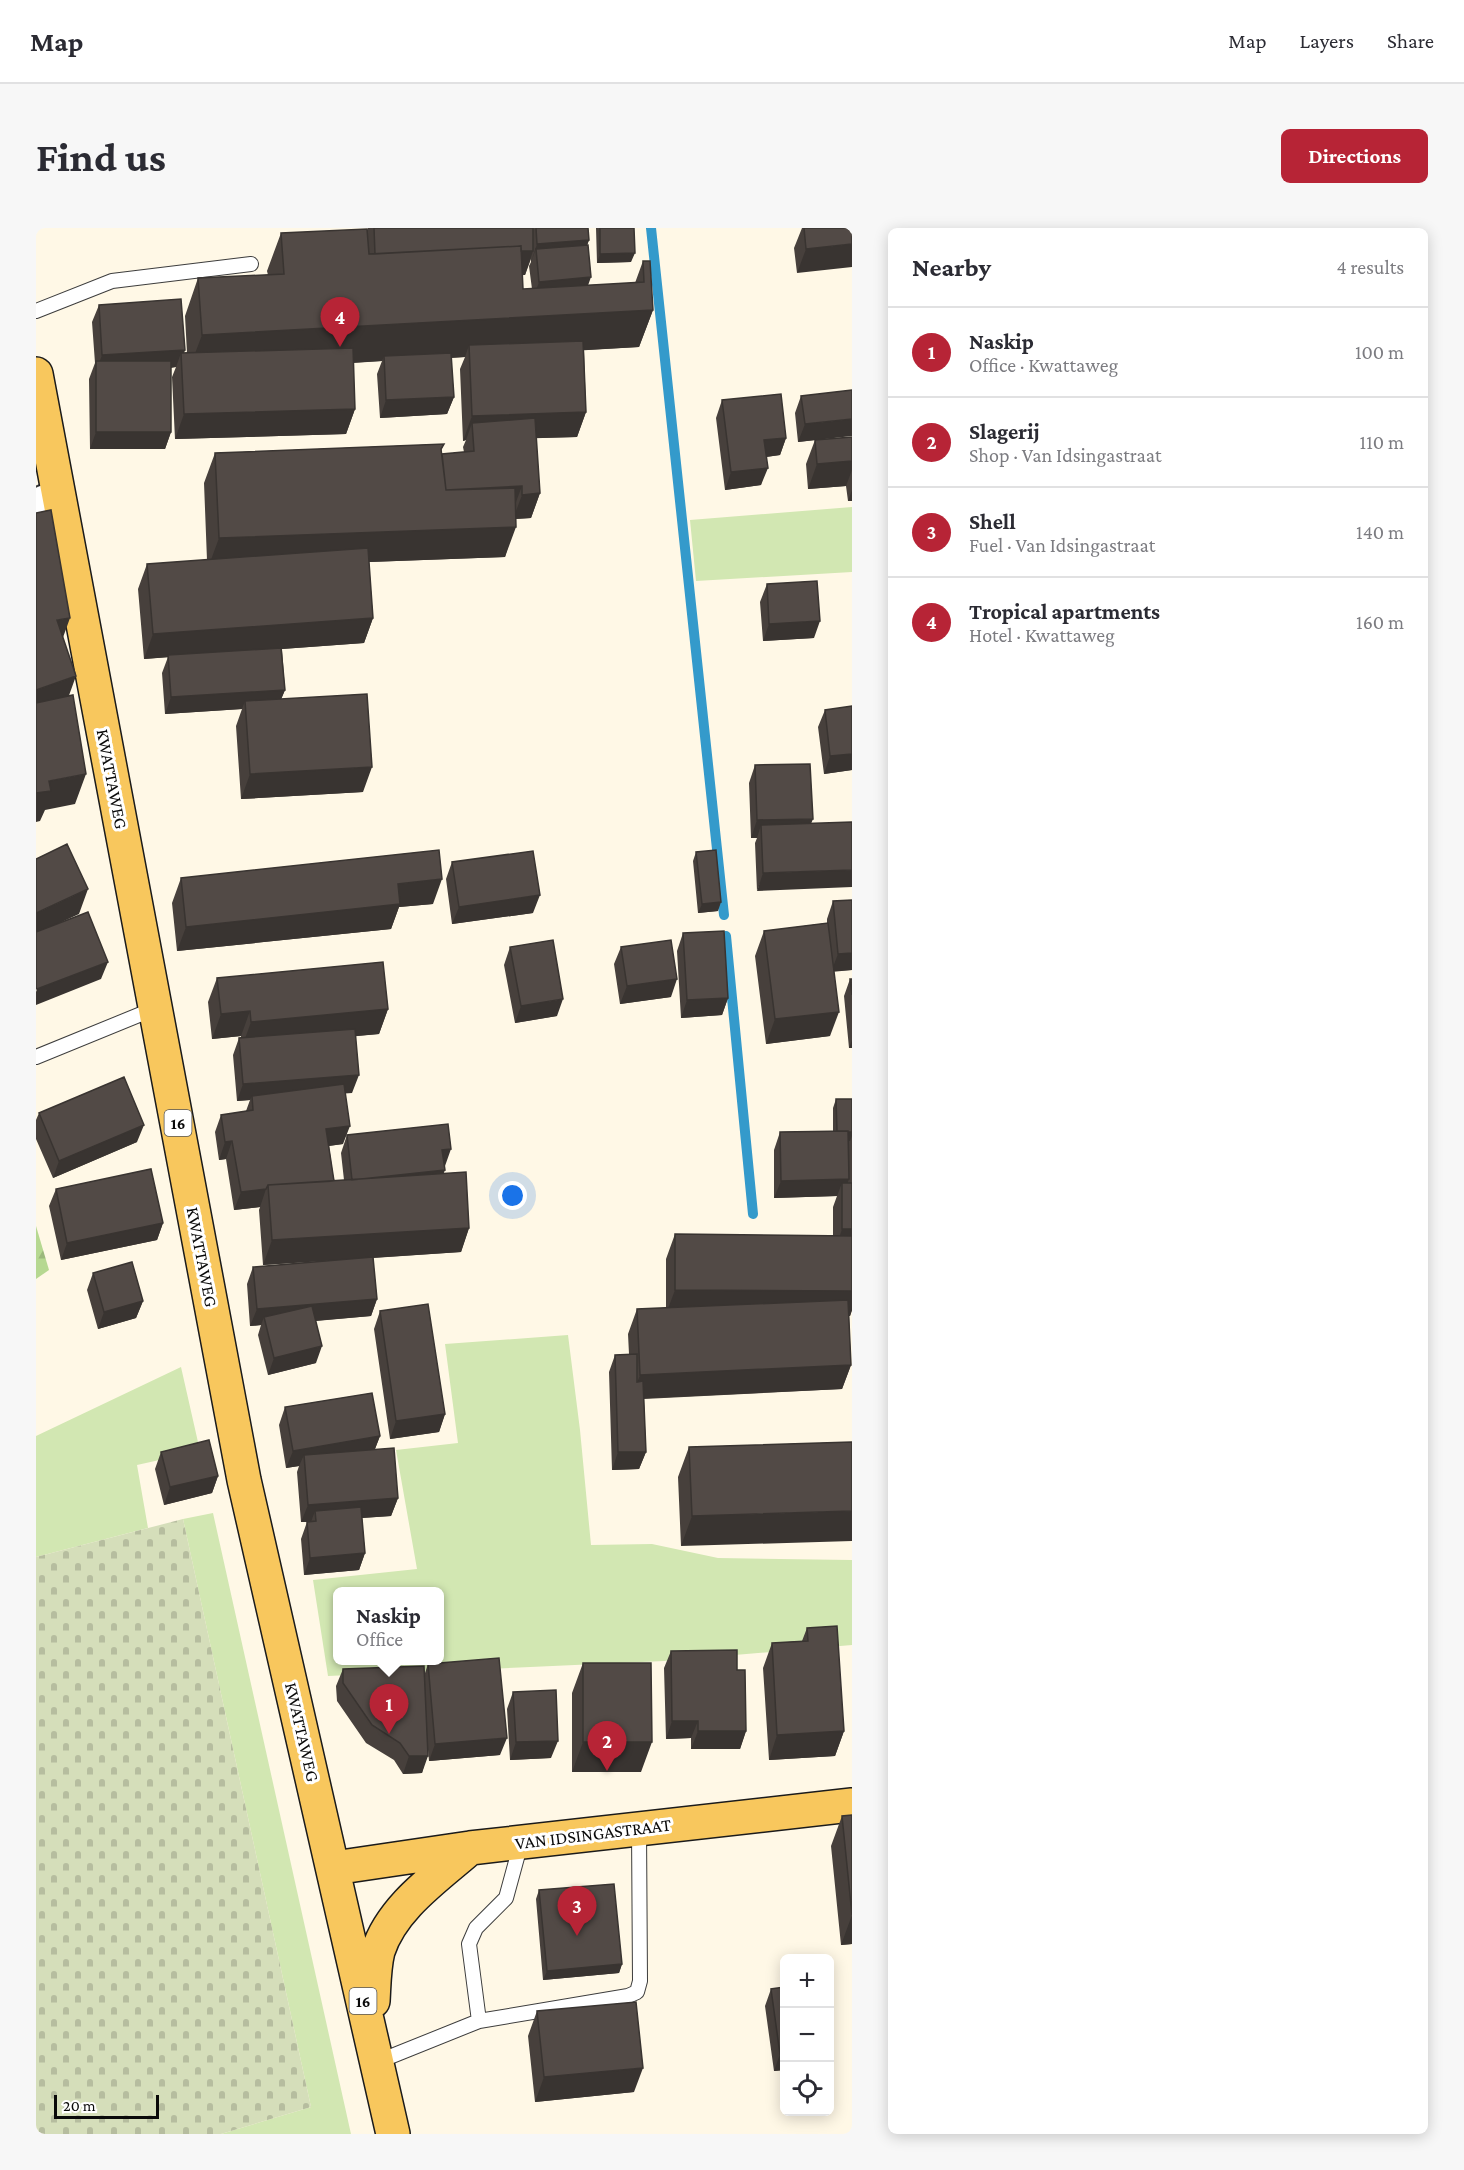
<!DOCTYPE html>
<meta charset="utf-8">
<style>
:root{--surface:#fff;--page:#f7f7f7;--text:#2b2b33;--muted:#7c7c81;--line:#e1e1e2;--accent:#b72436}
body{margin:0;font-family:"Crimson Pro",serif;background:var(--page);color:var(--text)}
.controls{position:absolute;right:18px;bottom:18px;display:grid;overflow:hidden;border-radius:9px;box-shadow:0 3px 15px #0003}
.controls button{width:54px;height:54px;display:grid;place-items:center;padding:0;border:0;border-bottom:2px solid var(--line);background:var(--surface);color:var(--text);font:30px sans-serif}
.scale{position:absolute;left:18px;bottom:15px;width:105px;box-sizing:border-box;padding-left:6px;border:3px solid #0a0a0a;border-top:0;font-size:16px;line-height:21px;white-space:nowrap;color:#0a0a0a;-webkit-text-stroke:4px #fff;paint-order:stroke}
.you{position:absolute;left:477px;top:968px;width:21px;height:21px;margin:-15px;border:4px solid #fff;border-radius:50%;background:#1a73e8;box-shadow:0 0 0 9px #1a73e833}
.badge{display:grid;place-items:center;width:39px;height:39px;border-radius:50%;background:var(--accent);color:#fff;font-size:20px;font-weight:700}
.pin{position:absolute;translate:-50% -50px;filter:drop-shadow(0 2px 3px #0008)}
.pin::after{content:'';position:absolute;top:32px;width:21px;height:18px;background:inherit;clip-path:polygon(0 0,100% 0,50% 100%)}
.popup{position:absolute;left:297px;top:1359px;width:111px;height:78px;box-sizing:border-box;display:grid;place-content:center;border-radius:9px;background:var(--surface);filter:drop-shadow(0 2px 4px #0005);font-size:20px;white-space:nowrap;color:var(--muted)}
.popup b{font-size:22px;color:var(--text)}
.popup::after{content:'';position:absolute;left:50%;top:100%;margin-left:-12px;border:12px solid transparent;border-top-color:var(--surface)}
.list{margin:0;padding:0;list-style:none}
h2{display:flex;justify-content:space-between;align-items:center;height:78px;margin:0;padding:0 24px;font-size:26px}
h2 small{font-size:20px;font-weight:400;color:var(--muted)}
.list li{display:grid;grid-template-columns:39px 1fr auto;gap:18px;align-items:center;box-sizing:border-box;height:90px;padding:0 24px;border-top:2px solid var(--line)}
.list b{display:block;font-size:22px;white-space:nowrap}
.list p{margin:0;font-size:20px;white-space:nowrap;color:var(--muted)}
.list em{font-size:20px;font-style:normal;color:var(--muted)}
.icon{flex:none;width:33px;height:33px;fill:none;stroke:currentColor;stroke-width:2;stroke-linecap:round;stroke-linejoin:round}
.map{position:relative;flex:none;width:816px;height:1906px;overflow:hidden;border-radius:9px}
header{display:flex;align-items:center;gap:36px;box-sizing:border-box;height:84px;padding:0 30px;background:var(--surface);border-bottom:2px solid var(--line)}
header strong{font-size:28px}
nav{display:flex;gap:33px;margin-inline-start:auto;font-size:21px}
.intro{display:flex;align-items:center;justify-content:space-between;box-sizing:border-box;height:144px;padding:0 36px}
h1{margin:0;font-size:42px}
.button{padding:15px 27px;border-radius:9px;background:var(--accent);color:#fff;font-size:21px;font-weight:700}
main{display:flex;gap:36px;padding:0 36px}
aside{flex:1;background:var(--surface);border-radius:9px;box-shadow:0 3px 15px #0003}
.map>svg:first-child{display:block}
</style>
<header>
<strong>Map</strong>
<nav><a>Map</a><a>Layers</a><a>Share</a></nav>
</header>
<div class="intro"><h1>Find us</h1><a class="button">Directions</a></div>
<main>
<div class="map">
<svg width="816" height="1906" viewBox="0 0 816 1906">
<defs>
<pattern id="forest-firs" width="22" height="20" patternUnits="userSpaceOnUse" patternTransform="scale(1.5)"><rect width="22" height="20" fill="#b6d891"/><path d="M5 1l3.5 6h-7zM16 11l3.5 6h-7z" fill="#9bb87c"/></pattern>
<pattern id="cemetery-stones" width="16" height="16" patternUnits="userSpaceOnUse" patternTransform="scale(1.5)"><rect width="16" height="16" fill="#d5deba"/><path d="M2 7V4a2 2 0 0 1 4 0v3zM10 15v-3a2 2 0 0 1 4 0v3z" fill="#b6bd9f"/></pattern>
</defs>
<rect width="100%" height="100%" fill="#fff8e6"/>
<!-- grass -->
<path fill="#d2e7b2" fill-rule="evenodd" d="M816,279v65l-156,9 -6,-61z
M532,1107l12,95 11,115 61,-1 66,14 134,2v85l-188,16 -336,15 -15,-96 104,-11 -21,-119 62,-7 -13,-99zM302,1364h102v68h-102z
M145,1139l19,84 -63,14 11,63 -112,29v-121z
M177,1285l138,621h-130l90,-27 -128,-588z"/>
<!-- forest -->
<path fill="url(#forest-firs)" d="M0,998l13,44 -13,9z"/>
<!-- cemetery -->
<path fill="url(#cemetery-stones)" d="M147,1291l128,588 -90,27h-185v-577z"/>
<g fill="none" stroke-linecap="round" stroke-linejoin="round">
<!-- stream -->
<path stroke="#349acb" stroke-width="10" d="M615,0l73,687
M690,708l27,278"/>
<defs>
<path id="service" d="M0,83l76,-30 139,-17
M0,829l120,-49
M443,1793l-10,-77 7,-16 30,-30 15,-55
M341,1834l102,-41 149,-25 9,-4 3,-11 -1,-152"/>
<path id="minor" d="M0,275l23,-10"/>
<path id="primary" d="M0,146l208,1106 149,654
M298,1640l136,-20 382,-43
M337,1773c1,-17 1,-34 5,-50 14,-44 59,-74 92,-103"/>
</defs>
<!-- service casing -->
<use href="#service" stroke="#3d3d3d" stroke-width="16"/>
<!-- minor casing -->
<use href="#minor" stroke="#3d3d3d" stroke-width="32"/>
<!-- primary casing -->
<use href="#primary" stroke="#1b1b1b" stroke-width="36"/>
<!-- service -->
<use href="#service" stroke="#fff" stroke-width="14"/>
<!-- minor -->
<use href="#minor" stroke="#fff" stroke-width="28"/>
<!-- primary -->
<use href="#primary" stroke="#f8c75d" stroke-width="33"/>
</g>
<!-- wall -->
<path fill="#47403c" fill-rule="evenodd" d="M332,0h220l1,12 -2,5 1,40 47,-2 8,-22 10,49 -14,37 -55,3 2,62 -9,25 -41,1 4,55 -9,25 -15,1 -11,38 -136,5 4,56 -9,25 -82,6 3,41 -4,9 82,93 -122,7 -5,-73 6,-17 -77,5 -3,-41 6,-16 -24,2 -6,-70 9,-25 60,-4 -3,-77 11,-30 229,-9 -3,7 1,3 22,-2 -1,-5 3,-7 -3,1 -3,-72 5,-12 -14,1 3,39 -7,17 -67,4 -3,-44 5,-13 -29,2 2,46 -9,25 -171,5 -3,-62 4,-10 -5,1v64l-6,17h-75l-1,-70 6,-16 -3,-41 7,-17 86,45 -1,3h3l-2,-37 13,-38 70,-3 -1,-4 14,-38 86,-3zM495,31v3l-2,4 3,23h-9l-1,-14h3z
M560,0h38l-3,34 -34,1z
M766,0h50l-55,45 -3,-25z
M765,168l22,43 29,-2v64h-4l-2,-15 -38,3 -2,-25 9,-24 -17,2 -3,-29z
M686,172l64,38 -6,17 -14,2 -5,28 -36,5 -9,-72z
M731,356l47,54 -51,3 -3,-39z
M816,478v64l-28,4 -6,-47 7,-17z
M774,536l-53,127 -2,-48 2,-5h-6l-2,-55 6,-18z
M660,624l22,59 -20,2 -5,-52z
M416,634l81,51 -81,11 -6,-45z
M145,650l252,26 -34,3 -8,22 -214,22 -5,-48z
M816,672v70l-18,1 -4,65 -64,8 -11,-88 9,-25 63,-8v-4l6,-18z
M647,705l45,65 -6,17 -41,3 -4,-67z
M474,719l47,69 -42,7 -11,-58z
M585,719l50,50 -51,7 -6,-40z
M181,750l171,31 -9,25 -24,2 -3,57h-7l-2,51 -14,2 5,35 10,-1 -3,-27 6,-18 98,31 -2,8 26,54 -8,24 -88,6 4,41 -6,17 -55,5v42l-48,12 -10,-40 3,-10 -11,1 -3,-42 6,-17 77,-7 -67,5 -4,-55 1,-3 -26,3 -8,-51 -7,1 -4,-28 6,-17 25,-4 4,-11 -13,1 -4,-46 6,-17 2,-1v-1l-29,3 -4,-37z
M814,751h2v69h-3l-5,-52z
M800,871h16v211l-2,6h-1l2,49 -9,24 -198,10 2,53 -7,17 -27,1 -3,-98 6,-17 14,-1 -1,-20 9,-25 29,-1v-49l9,-25 158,2v-29l4,-11 -63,2v-48l6,-18 53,-1v-23z
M3,885l98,29 -84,36 -17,-39v-19z
M20,961l107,34 -6,17 -96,20 -12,-54z
M57,1045l50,28 -7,17 -38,11 -11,-39z
M344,1083l65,103 -6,18 -49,7 -16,-110z
M249,1179l95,29 -5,13 23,49 -7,18 -29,2 3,35 -6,17 -55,5 -3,-36 6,-17h-6l-4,-50 2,-6 -13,2 -7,-43z
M816,1214l-171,104 -3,-69 11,-30z
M125,1224l57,24 -6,17 -48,12 -9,-36z
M771,1400l37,103 -9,25 -66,4 -6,-92 9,-25 30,-2z
M635,1423l66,19 9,61 -6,18h-49v-11l-25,1 -2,-71z
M547,1435l58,109h-69v-79z
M392,1436l72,91 -71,6 -1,-11 -6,23 -19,1 -9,-14 -28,-17 -29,-42 -1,-15 7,-17 82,4z
M477,1464l38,66 -41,2 -3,-51z
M816,1587v129l-11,1 -10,-99 11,-30z
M503,1662l83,74 -3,9 -76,7 -7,-81z
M748,1759v83l-10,1 -9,-65 6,-17z
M501,1783l97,81 -99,10 -7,-66z"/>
<!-- shaded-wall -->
<path fill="#393431" d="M553,12l-6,17 -47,-8 -5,13 6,-18z
M816,16v23l-55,6 9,-24z
M497,23l-8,24 -159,4 9,-25z
M599,25l-4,9 -34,1 3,-9z
M555,49l-6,17 -52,5 6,-17z
M617,82l-14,37 -170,10v-12l-4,12 -81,4v-5l-2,5 -194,11 14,-37z
M149,122l-4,9v-6l-5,14 -80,5 6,-17z
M418,169l-7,17 -67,4 6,-18z
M319,181l-9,25 -171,5 9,-25z
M550,184l-9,25 -104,3 -1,-17 -6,17 -3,1 9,-25z
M816,191v17l-54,6 7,-18z
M60,204h75l-6,17h-75z
M750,210l-6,17 -22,3 6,-18z
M816,233v9l-6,16 -38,3 9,-25z
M732,240l-7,17 -36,5 6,-18z
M486,258l-9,24 -71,-18z
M816,262v11h-4z
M504,265l-9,25 -18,1 9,-24z
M480,299l-11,30 -297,11 11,-30z
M34,390l-9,25 -4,-23z
M337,390l-9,25 -220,16 9,-25z
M784,393l-6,17 -51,3 6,-17z
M40,448l-9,25 -31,11v-22z
M249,462l-7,17 -33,-6 -3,8 -77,5 6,-17z
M816,526v16l-28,4 6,-18z
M336,539l-9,25 -122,7 9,-25z
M50,546l-11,30 -30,6 -5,11 -4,1v-29l13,-12z
M777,591l-7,17 -45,-11 -4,13h-6l6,-18z
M816,642v17l-95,4 6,-18z
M406,651l-9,25 -34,3 -8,22 -214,22 9,-24 212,-43z
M52,661l-9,25 -43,20v-21z
M504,667l-7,18 -81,11 7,-17z
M685,674l-3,9 -20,2 4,-9z
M816,725v17l-21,2 7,-18z
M72,734l-7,17 -65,26v-13l1,-3z
M641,751l-6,18 -51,7 7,-18z
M692,770l-6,17 -41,3 6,-18z
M527,771l-6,17 -42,7 6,-17z
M352,781l-9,25 -137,13 9,-25z
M214,783l-9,25 -29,3 9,-25z
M803,784l-9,24 -64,8 9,-25z
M816,812v8h-3z
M323,847l-7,18 -100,7v-4l-2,4 -13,1 6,-17z
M108,897l-7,17 -84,36 6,-17z
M314,898l-7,18 -23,3 6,-18z
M801,904h15v4l-2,5h-16z
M196,913l-6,18 -7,1 6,-18z
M415,921l-6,17 -9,1 6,-17z
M409,942l-7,18 -86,-8z
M813,951l-6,17 -1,-13 -5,13 -63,2 7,-17z
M230,961l-6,18 -26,3 7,-18z
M127,995l-6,17 -96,20 6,-17z
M433,1000l-8,24 -198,13 9,-25z
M806,1001h10v25h-18z
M639,1062l177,1v19l-2,6 -184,-2z
M341,1071l-6,17 -105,9 -2,-8 -3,8 -11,1 7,-17z
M107,1073l-7,17 -38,11 6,-17z
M286,1118l-6,17 -48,12 6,-17z
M815,1137l-9,24 -211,10 9,-24z
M409,1186l-6,18 -49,7 6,-18z
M344,1208l-7,18 -69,1 -5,11 -13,2 7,-17z
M582,1224h28l-7,17 -27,1z
M182,1248l-6,17 -48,12 6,-18z
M362,1270l-7,18 -75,5 -1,-10 -4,11h-10l7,-17z
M816,1283v30l-171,5 11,-30z
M329,1325l-6,17 -55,5 6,-17z
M636,1493h26l-7,17 -25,1z
M662,1503h48l-6,18h-49z
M808,1503l-9,25 -66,4 8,-25z
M471,1510l-7,17 -71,6 6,-17z
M522,1513l-7,17 -41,2 6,-18z
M547,1514h69l-11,30h-69z
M373,1528h19l-6,17 -19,1z
M816,1687v29l-11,1z
M586,1736l-3,9 -76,7 4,-9z
M748,1825v17l-10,1 6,-17z
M607,1840l-9,24 -99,10 9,-25z"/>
<!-- building -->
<path fill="#524a46" stroke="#393431" stroke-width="1.5" d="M338,0h159v23h-12v-5l-146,8z
M500,0h52l1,12 -52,4z
M564,0h34l1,25 -35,1z
M768,0h48v16l-46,5z
M331,1l2,25 152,-8 2,43 121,-7 -1,-21h7l3,49 -451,25 -4,-57 86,-4 -3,-41z
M552,17l3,32 -52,5 -3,-33z
M145,71l4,51 -83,5 -3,-50z
M547,113l3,71 -114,4 -3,-71z
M317,120l2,61 -171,5 -3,-61z
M415,125l3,44 -68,3 -2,-44z
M60,133h75v71h-75z
M816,162v29l-47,5 -4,-28z
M745,166l5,44 -22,2 4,28 -37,4 -9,-72z
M499,190l5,75 -18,2v-9l-76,4 -4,-36 32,-3 -2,-28z
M816,209v24l-35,3 -2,-24z
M408,216l-3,5 5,41 69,-2 1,39 -297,11 -4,-85z
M15,282l19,108 -13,2 19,56 -40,14v-177z
M332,320l5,70 -220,16 -6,-70z
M781,353l3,40 -51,3 -2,-40z
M245,420l4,42 -114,7 -3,-42z
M331,466l5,73 -122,7 -5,-73z
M37,467l13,79 -37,7 2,10 -15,2v-90z
M816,478v48l-22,2 -5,-46z
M774,536l3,55 -56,1 -2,-55z
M816,594v48l-89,3 -2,-48z
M31,616l21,45 -52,24v-54z
M403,622l3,29 -44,5 2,20 -214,23 -5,-49z
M680,622l5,52 -19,2 -6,-52z
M497,623l7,44 -81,12 -7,-45z
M816,672v53l-14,1 -5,-53z
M52,684l20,50 -71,27 -1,-2v-55z
M792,695l11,89 -64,7 -11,-88z
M688,703l4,67 -41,2 -4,-67z
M517,712l10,59 -42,7 -11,-59z
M635,712l6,39 -50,7 -6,-39z
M347,734l5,47 -137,13 -1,-11 -29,3 -4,-36z
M814,751h2v16z
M319,801l4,46 -116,9 -4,-46z
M88,849l20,48 -85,36 -20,-48z
M308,856l6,42 -24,3 8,52 -66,4 -2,4 -25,3 -9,-51 -7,1 -4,-27 32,-5 -1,-14z
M800,871h16v33h-4v-1h-11z
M412,896l3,25 -9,1 3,20 -93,10 -5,-45z
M812,903l1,48 -68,2 -1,-49z
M115,941l12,54 -96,20 -11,-54z
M430,944l3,56 -197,12 -4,-55z
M806,955h10v46h-10z
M639,1006l177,2v55l-177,-1z
M337,1029l4,42 -120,10 -4,-42z
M96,1034l11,39 -39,11 -11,-39z
M812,1072l3,65 -211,10 -3,-66z
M392,1076l17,110 -49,7 -16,-110z
M276,1078l10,40 -48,12 -10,-41z
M601,1126v28l6,-1 3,71h-28l-3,-97z
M336,1165l8,43 -87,15 -8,-44z
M173,1212l9,36 -48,11 -9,-35z
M816,1214v69l-160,5 -3,-69z
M358,1220l4,50 -90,7 -4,-50z
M325,1279l4,46 -55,5 -3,-36 9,-1 -1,-10z
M801,1398l7,105 -67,4 -5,-92 36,-2 -1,-13z
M701,1422v20h8l1,61h-48v-10h-26l-1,-70z
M463,1430l8,80 -72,6 -7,-80z
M547,1435h68l1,79h-69z
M388,1438l4,90h-19l-9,-13 -28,-18 -29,-42v-14z
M520,1462l2,51 -42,1 -3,-50z
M816,1587v100l-10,-99z
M578,1656l8,80 -75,7 -8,-81z
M748,1759v66l-4,1 -9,-65z
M600,1774l7,66 -99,9 -7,-66z"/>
<g text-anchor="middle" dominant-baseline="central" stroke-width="6" stroke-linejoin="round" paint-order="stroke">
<!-- shield labels -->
<g fill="#fff" stroke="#545454" stroke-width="1.5">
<rect x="128.5" y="882" width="27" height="26" rx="4.5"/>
<rect x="313.5" y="1760" width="27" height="26" rx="4.5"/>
</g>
<g font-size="16" font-weight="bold" fill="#0a0a0a">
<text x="142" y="895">16</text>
<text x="327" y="1773">16</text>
</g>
<!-- street labels -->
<g font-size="18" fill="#0a0a0a" stroke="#fff">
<text transform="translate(76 551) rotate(79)">KWATTAWEG</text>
<text transform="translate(166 1029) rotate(79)">KWATTAWEG</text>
<text transform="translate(266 1504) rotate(77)">KWATTAWEG</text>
<text transform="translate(557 1606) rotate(-7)">VAN IDSINGASTRAAT</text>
</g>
</g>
</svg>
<div class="controls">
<button>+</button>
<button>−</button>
<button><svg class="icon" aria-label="locate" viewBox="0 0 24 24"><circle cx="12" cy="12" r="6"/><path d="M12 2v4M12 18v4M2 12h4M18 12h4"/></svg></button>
</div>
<div class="scale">20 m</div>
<div class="you"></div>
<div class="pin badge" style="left:353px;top:1506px">1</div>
<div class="popup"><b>Naskip</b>Office</div>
<div class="pin badge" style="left:571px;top:1543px">2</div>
<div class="pin badge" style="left:541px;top:1708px">3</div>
<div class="pin badge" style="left:304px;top:119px">4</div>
</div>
<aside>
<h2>Nearby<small>4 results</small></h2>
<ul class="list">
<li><span class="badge">1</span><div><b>Naskip</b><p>Office · Kwattaweg</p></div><em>100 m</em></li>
<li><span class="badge">2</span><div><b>Slagerij</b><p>Shop · Van Idsingastraat</p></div><em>110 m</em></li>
<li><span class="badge">3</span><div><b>Shell</b><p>Fuel · Van Idsingastraat</p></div><em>140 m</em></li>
<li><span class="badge">4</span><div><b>Tropical apartments</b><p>Hotel · Kwattaweg</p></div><em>160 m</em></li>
</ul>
</aside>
</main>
